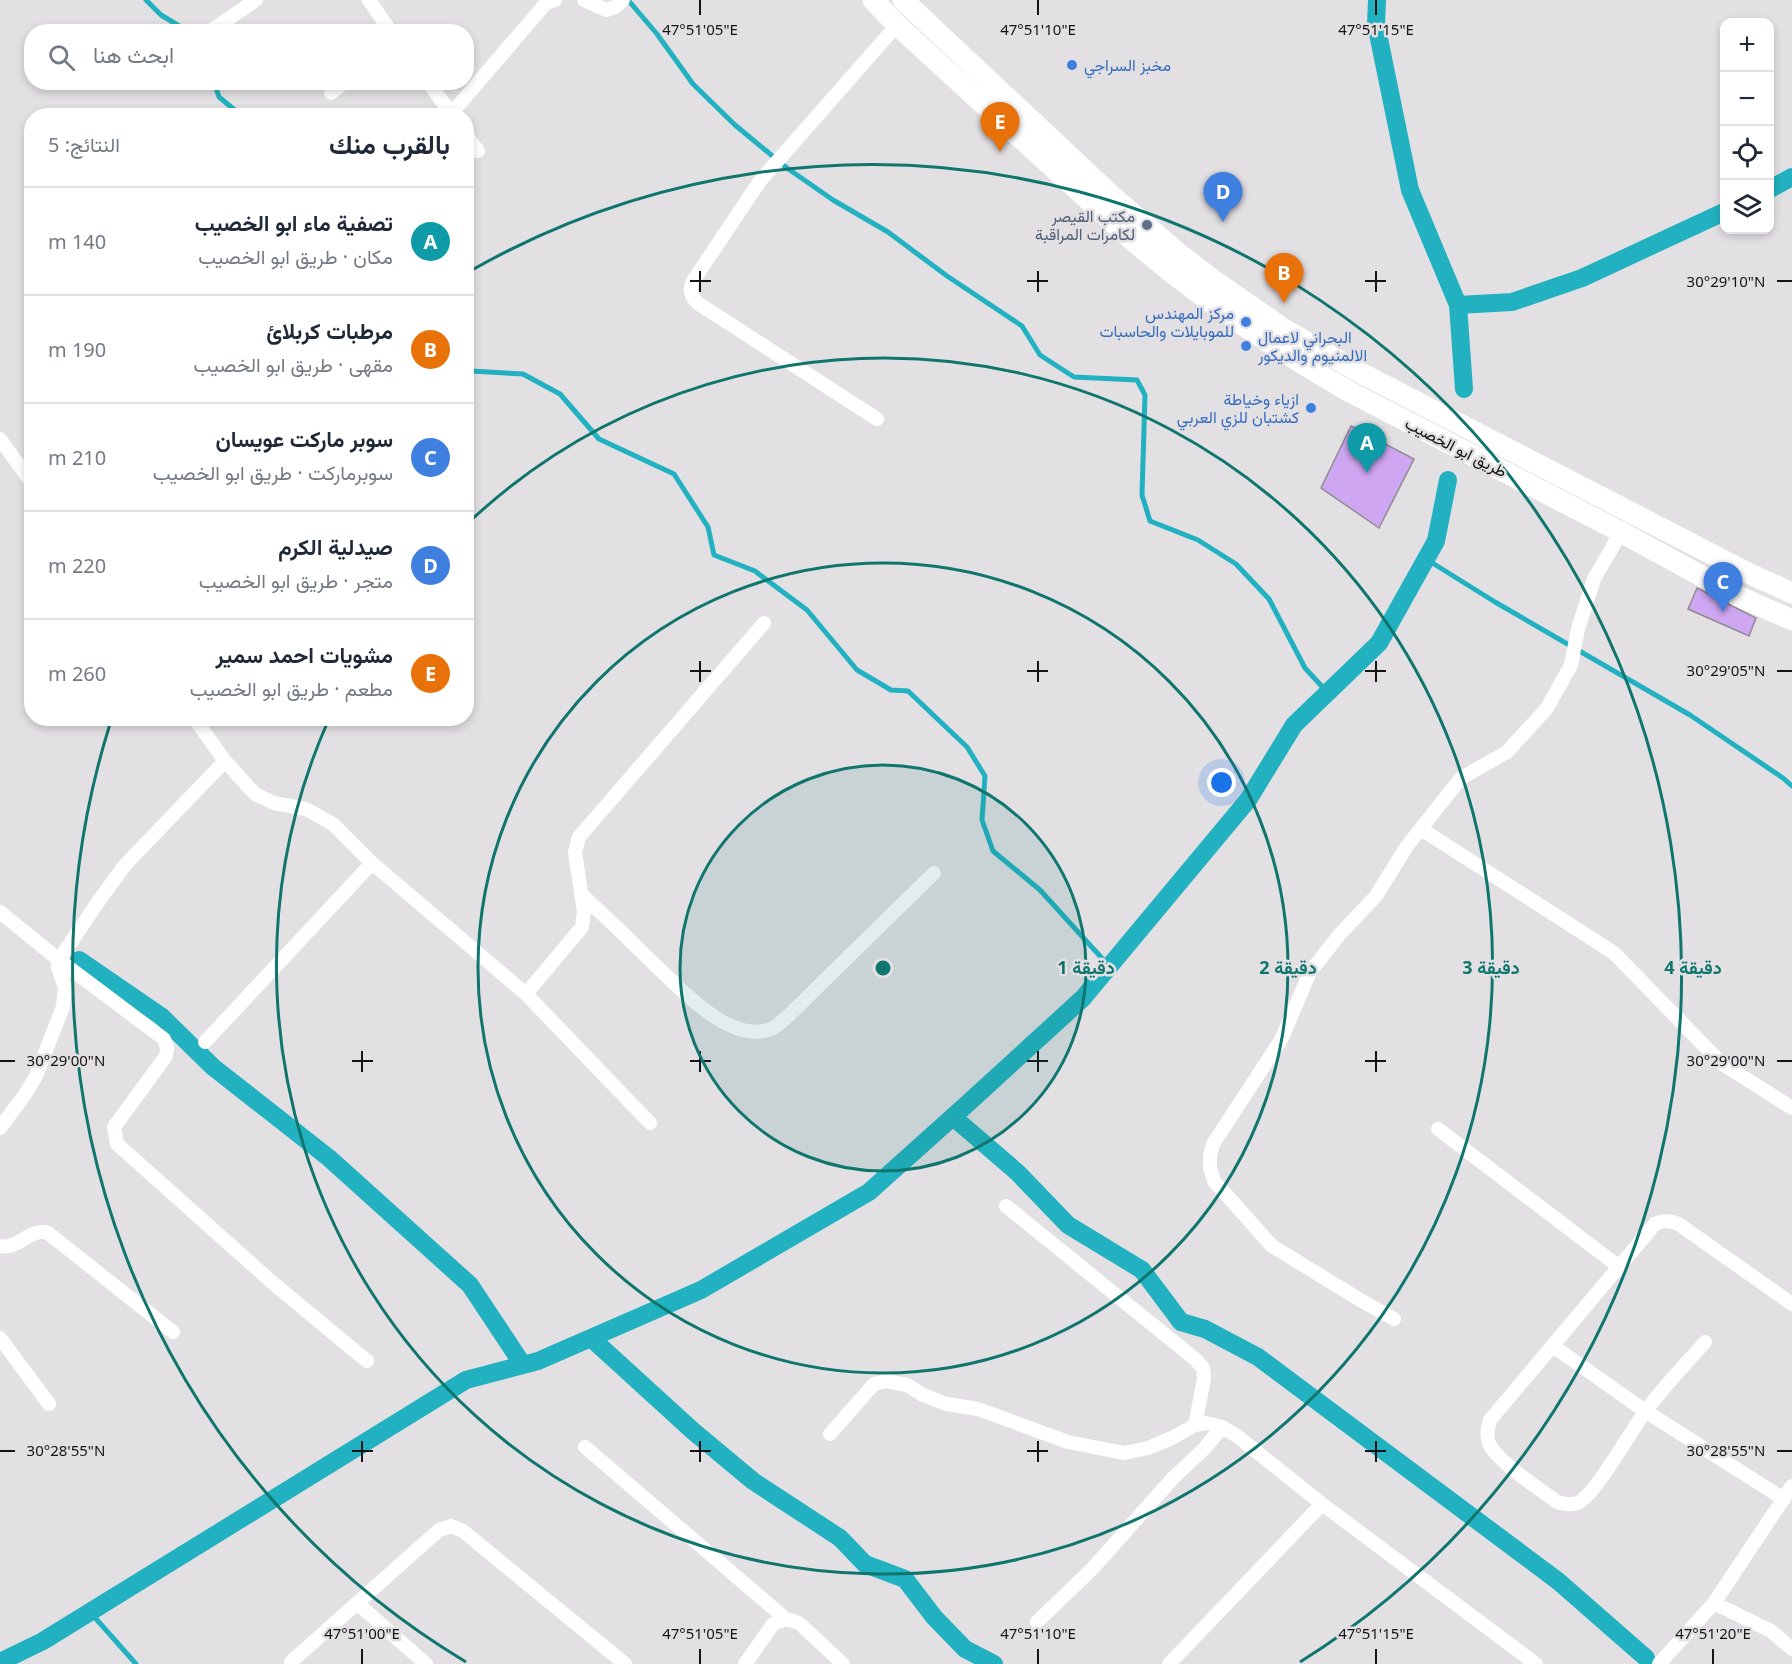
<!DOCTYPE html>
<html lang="ar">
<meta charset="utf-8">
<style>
:root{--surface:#fff;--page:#f6f6f7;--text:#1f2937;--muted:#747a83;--line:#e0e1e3;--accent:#6b5826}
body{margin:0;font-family:"Noto Sans",Vazirmatn,sans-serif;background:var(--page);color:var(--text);direction:rtl}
.controls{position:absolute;right:18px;top:18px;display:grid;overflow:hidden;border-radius:12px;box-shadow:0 3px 9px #0003}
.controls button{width:54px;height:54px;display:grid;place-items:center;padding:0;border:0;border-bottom:2px solid var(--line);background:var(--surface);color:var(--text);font:30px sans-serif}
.you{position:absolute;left:1222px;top:783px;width:21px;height:21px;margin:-15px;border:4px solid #fff;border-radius:50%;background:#1a73e8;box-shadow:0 0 0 9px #1a73e833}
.badge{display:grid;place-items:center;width:39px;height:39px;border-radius:50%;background:var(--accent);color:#fff;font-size:20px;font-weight:700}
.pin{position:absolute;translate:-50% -50px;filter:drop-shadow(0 2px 3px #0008)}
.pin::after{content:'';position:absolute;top:32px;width:21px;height:18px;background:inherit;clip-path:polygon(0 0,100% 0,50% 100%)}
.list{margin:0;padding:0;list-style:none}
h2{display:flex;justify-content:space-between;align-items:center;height:78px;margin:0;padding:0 24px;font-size:26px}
h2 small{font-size:20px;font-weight:400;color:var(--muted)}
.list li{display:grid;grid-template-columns:39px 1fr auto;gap:18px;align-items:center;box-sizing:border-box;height:108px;padding:0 24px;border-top:2px solid var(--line)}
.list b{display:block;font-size:22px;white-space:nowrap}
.list p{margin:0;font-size:20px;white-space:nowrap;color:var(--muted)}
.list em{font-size:20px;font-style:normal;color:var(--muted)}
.icon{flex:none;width:33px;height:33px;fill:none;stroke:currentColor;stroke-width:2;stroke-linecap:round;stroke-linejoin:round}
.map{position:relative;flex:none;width:1792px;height:1664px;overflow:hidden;direction:ltr}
.search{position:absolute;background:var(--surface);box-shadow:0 3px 9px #0003;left:24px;top:24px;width:450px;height:66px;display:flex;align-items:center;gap:15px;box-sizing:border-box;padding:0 21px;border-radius:24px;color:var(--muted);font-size:22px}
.panel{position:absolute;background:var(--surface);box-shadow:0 3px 9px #0003;left:24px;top:108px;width:450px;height:618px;border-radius:24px;direction:rtl}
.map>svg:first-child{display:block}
</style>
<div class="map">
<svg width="1792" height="1664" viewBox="0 0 1792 1664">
<rect width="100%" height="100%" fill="#e3e0e4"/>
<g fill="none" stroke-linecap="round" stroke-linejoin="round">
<!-- stream -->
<path stroke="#22b1c0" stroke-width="5" d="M146,0l15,15 28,17
M628,0l29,34 36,50 42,41 52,43 46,32 55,32 59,44 75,50 18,29 34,22 63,3 8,15 -3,100 8,26 48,19 38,24 33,35 36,69 23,25
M214,82l5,15 23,19
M466,355l5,16 52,3 37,20 39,45 75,35 34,53 6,28 41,16 52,39 50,60 34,20 17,1 59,56 18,29 -3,44 11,31 47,39 69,76
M1426,559l69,43 195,113 93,63 9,8
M90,1612l46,52"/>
<!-- canal -->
<path stroke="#22b1c0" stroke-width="18" d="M1377,0l-1,24 34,166 48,115 6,84
M1770,189l22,-12
M1458,305l54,-3 70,-24 142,-66
M79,960l83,57 51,50 116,91 141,127 53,80
M953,1117l65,56 50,52 74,45 39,52 24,7 53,28 300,224 88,77
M591,1338l102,93 60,50 87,57 25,26 40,15 29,38 31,32 29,15
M0,1662l43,-21 423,-261 72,-19 163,-71 168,-98 97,-87 117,-107 165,-198 46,-75 85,-82 57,-102 12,-61"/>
</g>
<!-- building -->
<path fill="#cfa6f2" stroke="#8e8c90" stroke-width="1.5" d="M1351,426l63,33 -35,69 -58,-40z
M1697,588l59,30 -7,18 -61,-27z"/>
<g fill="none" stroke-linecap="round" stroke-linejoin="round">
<!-- street -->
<path stroke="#fff" stroke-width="14" d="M369,0l22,32
M584,0l22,10 9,-3 8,-7
M209,32l47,-32
M428,82l25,34
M331,93l14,-11
M451,114l95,-111 9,-3
M466,135l12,16
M877,419l-178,-115c-9,-7 -11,-16 -4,-26l65,-97 137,-156
M0,439l32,44
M194,718l31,43 30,33 19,9 32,6 27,15 39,39 154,131 124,129
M1421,829l193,124 107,110 71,45
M582,895c24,22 47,44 70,67 27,25 77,83 119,67 6,-2 10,-7 15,-11l148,-145
M0,912l59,48 105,79 3,9 -1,8 -52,71 3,17 157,140 93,77
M526,994l56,-67 2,-15 -9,-60 4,-15 185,-214
M205,1042l167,-179
M0,1128l26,-35 10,-17 27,-69 2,-19 -7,-21 1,-7 39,-58 27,-37 100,-104
M1438,1129l180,137
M1006,1206l189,153 8,9 1,11 -9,46
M0,1246c19,4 30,-19 48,-13l125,99
M1394,1319l-32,-18 -90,-55 -58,-65 -4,-13v-12l3,-12 68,-104 29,-68 30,-38 36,-38 31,-50 54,-68 46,-26 40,-44 24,-43 7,-36 16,-50 27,-47
M0,1338l49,66
M1705,1342c-20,23 -42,45 -60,70 -15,20 -48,80 -66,90 -7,4 -15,2 -22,0 -17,-13 -61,-41 -68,-59 -3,-8 -1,-15 1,-23l165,-196c9,-4 16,-4 25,1l112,79
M1553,1346l92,65 139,88
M830,1434l44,-50 12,-3 21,4 16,10 24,9 31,5 90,33 56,11 24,-5 24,-10 23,-13 11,-2 16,4
M585,1447l201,172
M357,1603l69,61
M1714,1603l57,28 21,18
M1037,1622l56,-54 80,-90 32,-30 17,-21 15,9 85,68 214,160
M291,1662l148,-132 12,-4 12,5 162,133
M745,1664l28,-40 13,-5 13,4 44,41
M1169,1664l153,-160
M1659,1664l55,-61 78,-117"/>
<!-- primary -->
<path stroke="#fff" stroke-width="21" d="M873,0l24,25 235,215c68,58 140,108 218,152l271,140 117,64 54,24
M903,0l209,196 66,57 34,26 72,50 75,43 389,201 44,20"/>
</g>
<!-- ticks -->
<path fill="none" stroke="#141315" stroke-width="2" d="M700,0v15M1038,0v15M1376,0v15M700,271v21M1038,271v21M1376,271v21M690,281h21M1027,281h21M1365,281h21M1777,281h15M700,661v21M1038,661v21M1376,661v21M690,671h21M1027,671h21M1365,671h21M1777,671h15M362,1051v21M700,1051v21M1038,1051v21M1376,1051v21M0,1061h15M352,1061h21M690,1061h21M1027,1061h21M1365,1061h21M1777,1061h15M362,1441v21M700,1441v21M1038,1441v21M1376,1441v21M0,1451h15M352,1451h21M690,1451h21M1027,1451h21M1365,1451h21M1777,1451h15M362,1649v15M700,1649v15M1038,1649v15M1376,1649v15M1713,1649v15"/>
<!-- distance rings -->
<circle cx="883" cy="968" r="203" fill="#0f766e" fill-opacity=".12"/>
<g fill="none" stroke="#0f766e" stroke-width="3">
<circle cx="883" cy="968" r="203"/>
<circle cx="883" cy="968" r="405"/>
<path d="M468 523A608 608 0 1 1 328 721"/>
<path d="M466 1662A810 810 0 0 1 110 724M472 270A810 810 0 0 1 1300 1662"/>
</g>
<!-- markers -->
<g fill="#3f7fe0" stroke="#e3e0e4" stroke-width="2">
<circle cx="1072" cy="65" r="6"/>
<circle cx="1246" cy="322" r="6"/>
<circle cx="1246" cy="346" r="6"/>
<circle cx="1311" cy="408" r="6"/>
</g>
<circle fill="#5c6f8a" stroke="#e3e0e4" stroke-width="2" cx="1147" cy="225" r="6"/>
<g text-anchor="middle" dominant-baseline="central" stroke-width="5" stroke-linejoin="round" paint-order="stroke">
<!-- shop labels -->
<g font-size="16" fill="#366cbe" stroke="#e3e0e4" text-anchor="start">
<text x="1084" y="65">مخبز السراجي</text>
<text x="1234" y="313" text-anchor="end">مركز المهندس<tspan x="1234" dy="18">للموبايلات والحاسبات</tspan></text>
<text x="1258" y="337">البحراني لاعمال<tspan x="1258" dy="18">الالمنيوم والديكور</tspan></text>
<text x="1299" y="399" text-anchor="end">ازياء وخياطة<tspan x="1299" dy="18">كشتبان للزي العربي</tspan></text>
</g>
<!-- service labels -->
<g font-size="16" fill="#4e5e75" stroke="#e3e0e4" text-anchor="end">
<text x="1135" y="216">مكتب القيصر<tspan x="1135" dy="18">لكامرات المراقبة</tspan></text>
</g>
<!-- street labels -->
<g font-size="16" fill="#141315" stroke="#e3e0e4">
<text transform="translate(1456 447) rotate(27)">طريق ابو الخصيب</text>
</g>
</g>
<g font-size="15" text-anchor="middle" fill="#141315" stroke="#e3e0e4" stroke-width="5" stroke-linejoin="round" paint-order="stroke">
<text x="700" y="35">47°51'05"E</text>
<text x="1038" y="35">47°51'10"E</text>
<text x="1376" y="35">47°51'15"E</text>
<text x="1726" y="287">30°29'10"N</text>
<text x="1726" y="676">30°29'05"N</text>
<text x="66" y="1066">30°29'00"N</text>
<text x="1726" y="1066">30°29'00"N</text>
<text x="66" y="1456">30°28'55"N</text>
<text x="1726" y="1456">30°28'55"N</text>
<text x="362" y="1639">47°51'00"E</text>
<text x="700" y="1639">47°51'05"E</text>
<text x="1038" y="1639">47°51'10"E</text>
<text x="1376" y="1639">47°51'15"E</text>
<text x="1713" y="1639">47°51'20"E</text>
</g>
<circle cx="883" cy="968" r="9" fill="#0f766e" stroke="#e3e0e4" stroke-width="3"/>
<g font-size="18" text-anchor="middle" font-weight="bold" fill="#0f766e" stroke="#e3e0e4" stroke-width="5" stroke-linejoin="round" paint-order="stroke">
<text x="1086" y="974">1 دقيقة</text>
<text x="1288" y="974">2 دقيقة</text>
<text x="1491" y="974">3 دقيقة</text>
<text x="1693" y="974">4 دقيقة</text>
</g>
</svg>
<div class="controls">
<button>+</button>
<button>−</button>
<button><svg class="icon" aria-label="locate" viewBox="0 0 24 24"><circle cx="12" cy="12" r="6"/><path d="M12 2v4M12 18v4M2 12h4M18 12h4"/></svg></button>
<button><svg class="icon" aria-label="layers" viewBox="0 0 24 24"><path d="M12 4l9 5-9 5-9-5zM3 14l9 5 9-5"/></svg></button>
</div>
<div class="you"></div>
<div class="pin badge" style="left:1367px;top:473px;background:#0f9aa8">A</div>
<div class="pin badge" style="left:1284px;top:303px;background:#e8710a">B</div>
<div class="pin badge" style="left:1723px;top:612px;background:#3f7fe0">C</div>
<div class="pin badge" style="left:1223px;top:222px;background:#3f7fe0">D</div>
<div class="pin badge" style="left:1000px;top:152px;background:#e8710a">E</div>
<div class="search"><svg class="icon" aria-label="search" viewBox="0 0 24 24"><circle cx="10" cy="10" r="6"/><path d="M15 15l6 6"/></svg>ابحث هنا</div>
<section class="panel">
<h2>بالقرب منك<small>النتائج: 5</small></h2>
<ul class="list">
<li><span class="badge" style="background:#0f9aa8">A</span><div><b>تصفية ماء ابو الخصيب</b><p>مكان · طريق ابو الخصيب</p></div><em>140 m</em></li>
<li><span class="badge" style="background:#e8710a">B</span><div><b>مرطبات كربلائ</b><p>مقهى · طريق ابو الخصيب</p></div><em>190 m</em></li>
<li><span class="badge" style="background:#3f7fe0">C</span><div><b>سوبر ماركت عويسان</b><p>سوبرماركت · طريق ابو الخصيب</p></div><em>210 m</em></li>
<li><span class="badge" style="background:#3f7fe0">D</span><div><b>صيدلية الكرم</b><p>متجر · طريق ابو الخصيب</p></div><em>220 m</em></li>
<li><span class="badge" style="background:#e8710a">E</span><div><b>مشويات احمد سمير</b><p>مطعم · طريق ابو الخصيب</p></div><em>260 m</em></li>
</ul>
</section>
</div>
